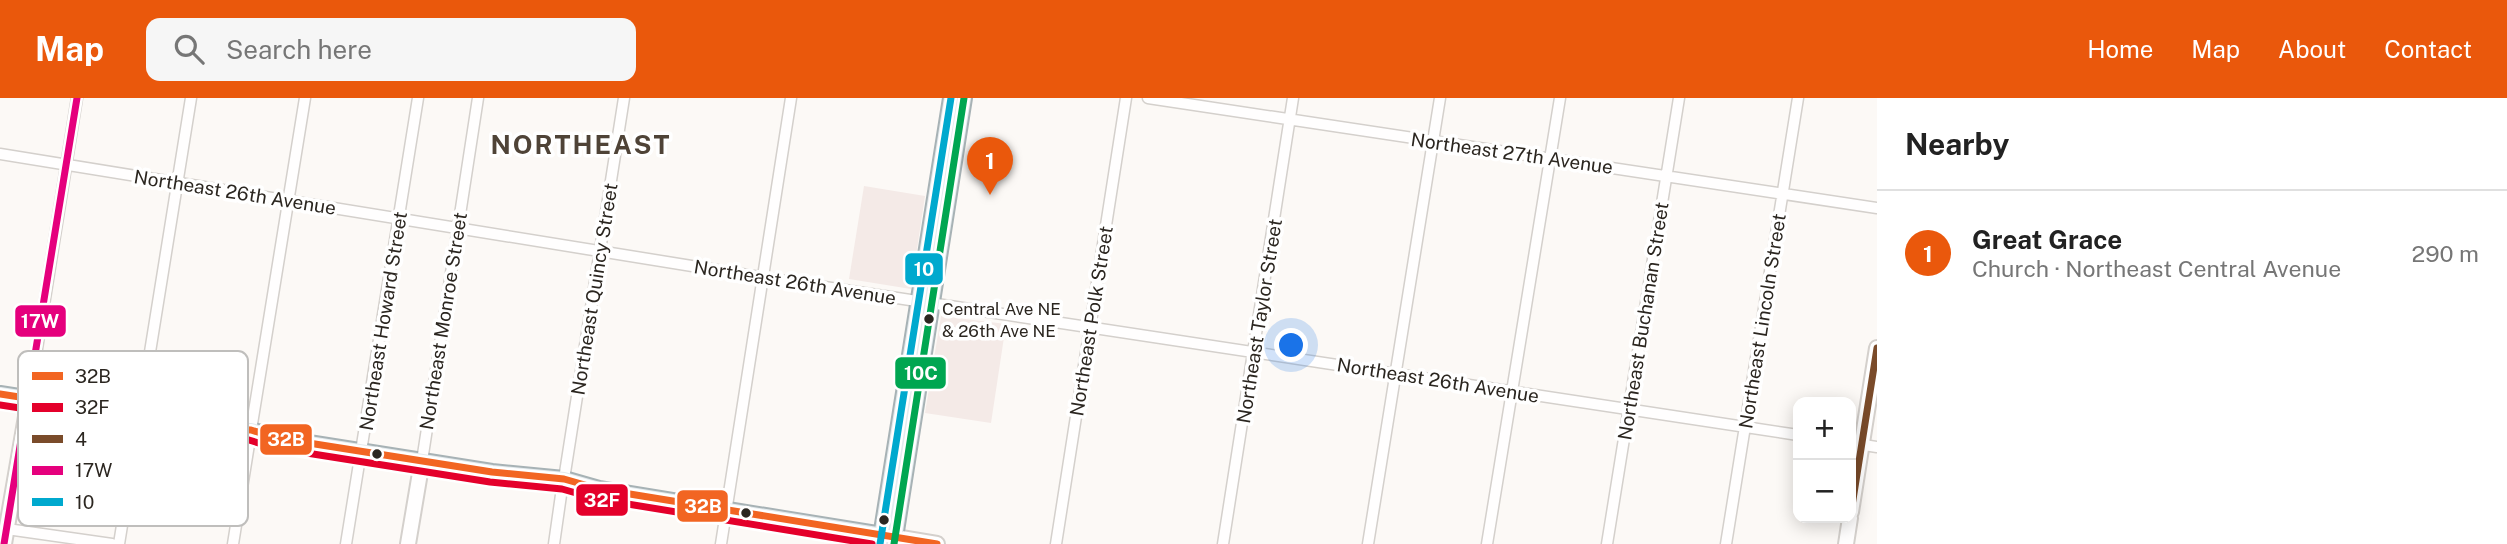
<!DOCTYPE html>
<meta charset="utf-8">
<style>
:root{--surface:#fff;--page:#f6f6f6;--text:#222;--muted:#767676;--line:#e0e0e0;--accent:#ea580c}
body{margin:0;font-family:"Public Sans",sans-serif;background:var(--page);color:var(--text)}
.controls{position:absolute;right:21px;bottom:21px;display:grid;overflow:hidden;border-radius:14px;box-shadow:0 4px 18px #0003}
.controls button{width:63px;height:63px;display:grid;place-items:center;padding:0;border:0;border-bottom:2px solid var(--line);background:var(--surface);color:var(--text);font:35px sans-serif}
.you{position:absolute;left:1292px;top:248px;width:24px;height:24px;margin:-18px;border:5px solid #fff;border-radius:50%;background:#1a73e8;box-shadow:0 0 0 10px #1a73e833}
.badge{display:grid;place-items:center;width:46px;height:46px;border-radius:50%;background:var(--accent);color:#fff;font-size:23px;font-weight:700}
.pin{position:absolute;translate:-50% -58px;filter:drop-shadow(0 2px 4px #0008)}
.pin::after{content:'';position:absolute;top:37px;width:24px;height:21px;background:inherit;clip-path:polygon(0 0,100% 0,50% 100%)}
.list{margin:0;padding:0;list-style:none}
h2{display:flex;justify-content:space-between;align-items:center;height:91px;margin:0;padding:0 28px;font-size:30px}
h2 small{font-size:23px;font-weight:400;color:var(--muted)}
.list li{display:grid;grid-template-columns:46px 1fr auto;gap:21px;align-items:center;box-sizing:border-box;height:126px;padding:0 28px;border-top:2px solid var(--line)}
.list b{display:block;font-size:26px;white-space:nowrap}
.list p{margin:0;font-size:23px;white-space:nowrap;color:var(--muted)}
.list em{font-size:23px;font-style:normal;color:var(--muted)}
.icon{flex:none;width:38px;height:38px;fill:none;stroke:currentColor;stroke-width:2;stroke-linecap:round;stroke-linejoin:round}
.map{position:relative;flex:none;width:1877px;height:446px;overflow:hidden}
header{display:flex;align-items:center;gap:42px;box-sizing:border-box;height:98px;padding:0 35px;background:var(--accent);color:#fff}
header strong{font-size:33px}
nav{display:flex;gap:38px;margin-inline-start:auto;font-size:24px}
.search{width:490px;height:63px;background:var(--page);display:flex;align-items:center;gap:18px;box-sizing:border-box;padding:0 24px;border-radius:14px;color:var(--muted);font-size:26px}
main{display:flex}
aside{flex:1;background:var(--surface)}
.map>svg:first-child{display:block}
</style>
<header>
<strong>Map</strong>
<div class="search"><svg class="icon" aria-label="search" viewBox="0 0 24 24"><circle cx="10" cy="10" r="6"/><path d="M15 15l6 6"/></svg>Search here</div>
<nav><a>Home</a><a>Map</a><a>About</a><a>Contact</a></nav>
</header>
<main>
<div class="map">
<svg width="1877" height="446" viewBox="0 0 1877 446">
<rect width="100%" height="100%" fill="#fcf9f6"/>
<!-- commercial -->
<path fill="#f4eae7" d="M864,88l61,10 -14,93 -62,-10z
M941,218l65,8 -15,99 -66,-10z"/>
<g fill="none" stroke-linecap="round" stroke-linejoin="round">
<defs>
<path id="street" d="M1148,0l729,110
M0,56l772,125 1026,156
M29,301l48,-301
M251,332l54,-332
M1851,345l26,4
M422,363l56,-363
M564,381l60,-381
M7,431l105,15
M119,446l72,-446
M233,446l17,-106
M346,446l72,-446
M554,446l8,-56
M721,446l70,-446
M1056,446l70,-446
M1223,446l70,-446
M1368,446l72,-446
M1487,446l73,-446
M1607,446l72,-446
M1726,446l72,-446"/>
<path id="secondary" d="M1851,414l26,-164
M895,439l42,7
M4,446l25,-145
M408,446l14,-83
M1846,446l4,-26"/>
<path id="primary" d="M0,296l224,35 27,1 26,8 215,34 72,7 35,10 296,48
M880,445l71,-445
M894,446l70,-446"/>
</defs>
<!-- street casing -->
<use href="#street" stroke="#d4d0cc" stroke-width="13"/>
<!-- secondary casing -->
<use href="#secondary" stroke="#d4d0cc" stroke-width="18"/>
<!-- primary casing -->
<use href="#primary" stroke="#a7b2b5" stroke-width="18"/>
<!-- street -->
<use href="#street" stroke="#fffefe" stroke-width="10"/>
<!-- secondary -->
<use href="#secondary" stroke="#fffefe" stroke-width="14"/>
<!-- primary -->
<use href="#primary" stroke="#e4ebee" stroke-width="14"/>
<defs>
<path id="bus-1" d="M0,296l224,35 27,1 26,8 215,34 72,7 35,10 338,55"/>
<path id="bus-2" d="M0,307l222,34 27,1 26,8 215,34 72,7 35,10 275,45"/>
<path id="bus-3" d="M1851,414l26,-164"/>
<path id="bus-4" d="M4,446l73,-446"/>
<path id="bus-5" d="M880,446l71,-446"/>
<path id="bus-6" d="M894,446l70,-446"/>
</defs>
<!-- bus-1 casing -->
<use href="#bus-1" stroke="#fff" stroke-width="12"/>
<!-- bus-2 casing -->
<use href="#bus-2" stroke="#fff" stroke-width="12"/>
<!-- bus-3 casing -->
<use href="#bus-3" stroke="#fff" stroke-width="12"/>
<!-- bus-4 casing -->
<use href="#bus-4" stroke="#fff" stroke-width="12"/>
<!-- bus-5 casing -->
<use href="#bus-5" stroke="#fff" stroke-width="12"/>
<!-- bus-6 casing -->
<use href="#bus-6" stroke="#fff" stroke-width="12"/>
<!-- bus-1 -->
<use href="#bus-1" stroke="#f26522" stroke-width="7"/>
<!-- bus-2 -->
<use href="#bus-2" stroke="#e4002b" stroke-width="7"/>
<!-- bus-3 -->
<use href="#bus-3" stroke="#7a4b2a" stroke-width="7"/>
<!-- bus-4 -->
<use href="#bus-4" stroke="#e5007d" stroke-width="7"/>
<!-- bus-5 -->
<use href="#bus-5" stroke="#00a9ce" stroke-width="7"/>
<!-- bus-6 -->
<use href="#bus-6" stroke="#00a651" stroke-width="7"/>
</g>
<!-- markers -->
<g fill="#2b2620" stroke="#fff" stroke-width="2.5">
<circle cx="929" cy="221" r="6"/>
<circle cx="377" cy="356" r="6"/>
<circle cx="746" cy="415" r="6"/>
<circle cx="884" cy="422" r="6"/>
</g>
<g text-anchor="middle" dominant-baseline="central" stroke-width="7" stroke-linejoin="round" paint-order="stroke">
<!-- bus labels -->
<g font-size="17" fill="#2b2620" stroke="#fff" text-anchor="start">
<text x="942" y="211">Central Ave NE<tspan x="942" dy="22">&amp; 26th Ave NE</tspan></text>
</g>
<!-- street labels -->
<g font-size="19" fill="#2b2620" stroke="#fff">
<text transform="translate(1512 55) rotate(8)">Northeast 27th Avenue</text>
<text transform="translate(235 94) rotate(9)">Northeast 26th Avenue</text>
<text transform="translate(795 184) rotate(9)">Northeast 26th Avenue</text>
<text transform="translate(594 191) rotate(-81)">Northeast Quincy Street</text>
<text transform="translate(383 223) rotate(-81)">Northeast Howard Street</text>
<text transform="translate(443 223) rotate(-81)">Northeast Monroe Street</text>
<text transform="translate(1091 223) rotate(-81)">Northeast Polk Street</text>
<text transform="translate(1259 223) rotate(-81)">Northeast Taylor Street</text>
<text transform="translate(1643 223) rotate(-81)">Northeast Buchanan Street</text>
<text transform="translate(1762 223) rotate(-81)">Northeast Lincoln Street</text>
<text transform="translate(1438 282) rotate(9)">Northeast 26th Avenue</text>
</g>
<!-- district labels -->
<g font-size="26" font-weight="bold" letter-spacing="2" fill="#4f4337" stroke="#fff">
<text x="581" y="46">NORTHEAST</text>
</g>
</g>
<!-- legend -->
<rect x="18" y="253" width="230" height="175" rx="10" fill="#fff" stroke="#bfbebc" stroke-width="2"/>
<rect x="32" y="274" width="31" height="8" fill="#f26522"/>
<rect x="32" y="305" width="31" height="9" fill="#e4002b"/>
<rect x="32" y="337" width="31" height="8" fill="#7a4b2a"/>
<rect x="32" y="368" width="31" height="9" fill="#e5007d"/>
<rect x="32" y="400" width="31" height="8" fill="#00a9ce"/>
<g font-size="19" fill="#2b2620">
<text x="75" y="285">32B</text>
<text x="75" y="316">32F</text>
<text x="75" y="348">4</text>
<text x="75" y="379">17W</text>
<text x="75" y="411">10</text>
</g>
<g stroke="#fff" stroke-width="2.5">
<rect x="904" y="154" width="40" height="34" rx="7" fill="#00a9ce"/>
<rect x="14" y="206" width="53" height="34" rx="7" fill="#e5007d"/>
<rect x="894" y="258" width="53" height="34" rx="7" fill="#00a651"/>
<rect x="259" y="325" width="54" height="33" rx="7" fill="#f26522"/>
<rect x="575" y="385" width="54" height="34" rx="7" fill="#e4002b"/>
<rect x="676" y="391" width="53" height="34" rx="7" fill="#f26522"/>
</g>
<g font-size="19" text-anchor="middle" font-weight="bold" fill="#fff">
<text x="924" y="178">10</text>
<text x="40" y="230">17W</text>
<text x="921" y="282">10C</text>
<text x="286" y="348">32B</text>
<text x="602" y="409">32F</text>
<text x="703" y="415">32B</text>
</g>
</svg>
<div class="controls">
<button>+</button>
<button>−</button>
</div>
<div class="you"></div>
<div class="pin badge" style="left:990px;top:97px">1</div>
</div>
<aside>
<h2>Nearby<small></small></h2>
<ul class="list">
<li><span class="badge">1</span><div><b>Great Grace</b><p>Church · Northeast Central Avenue</p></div><em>290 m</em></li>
</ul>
</aside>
</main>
